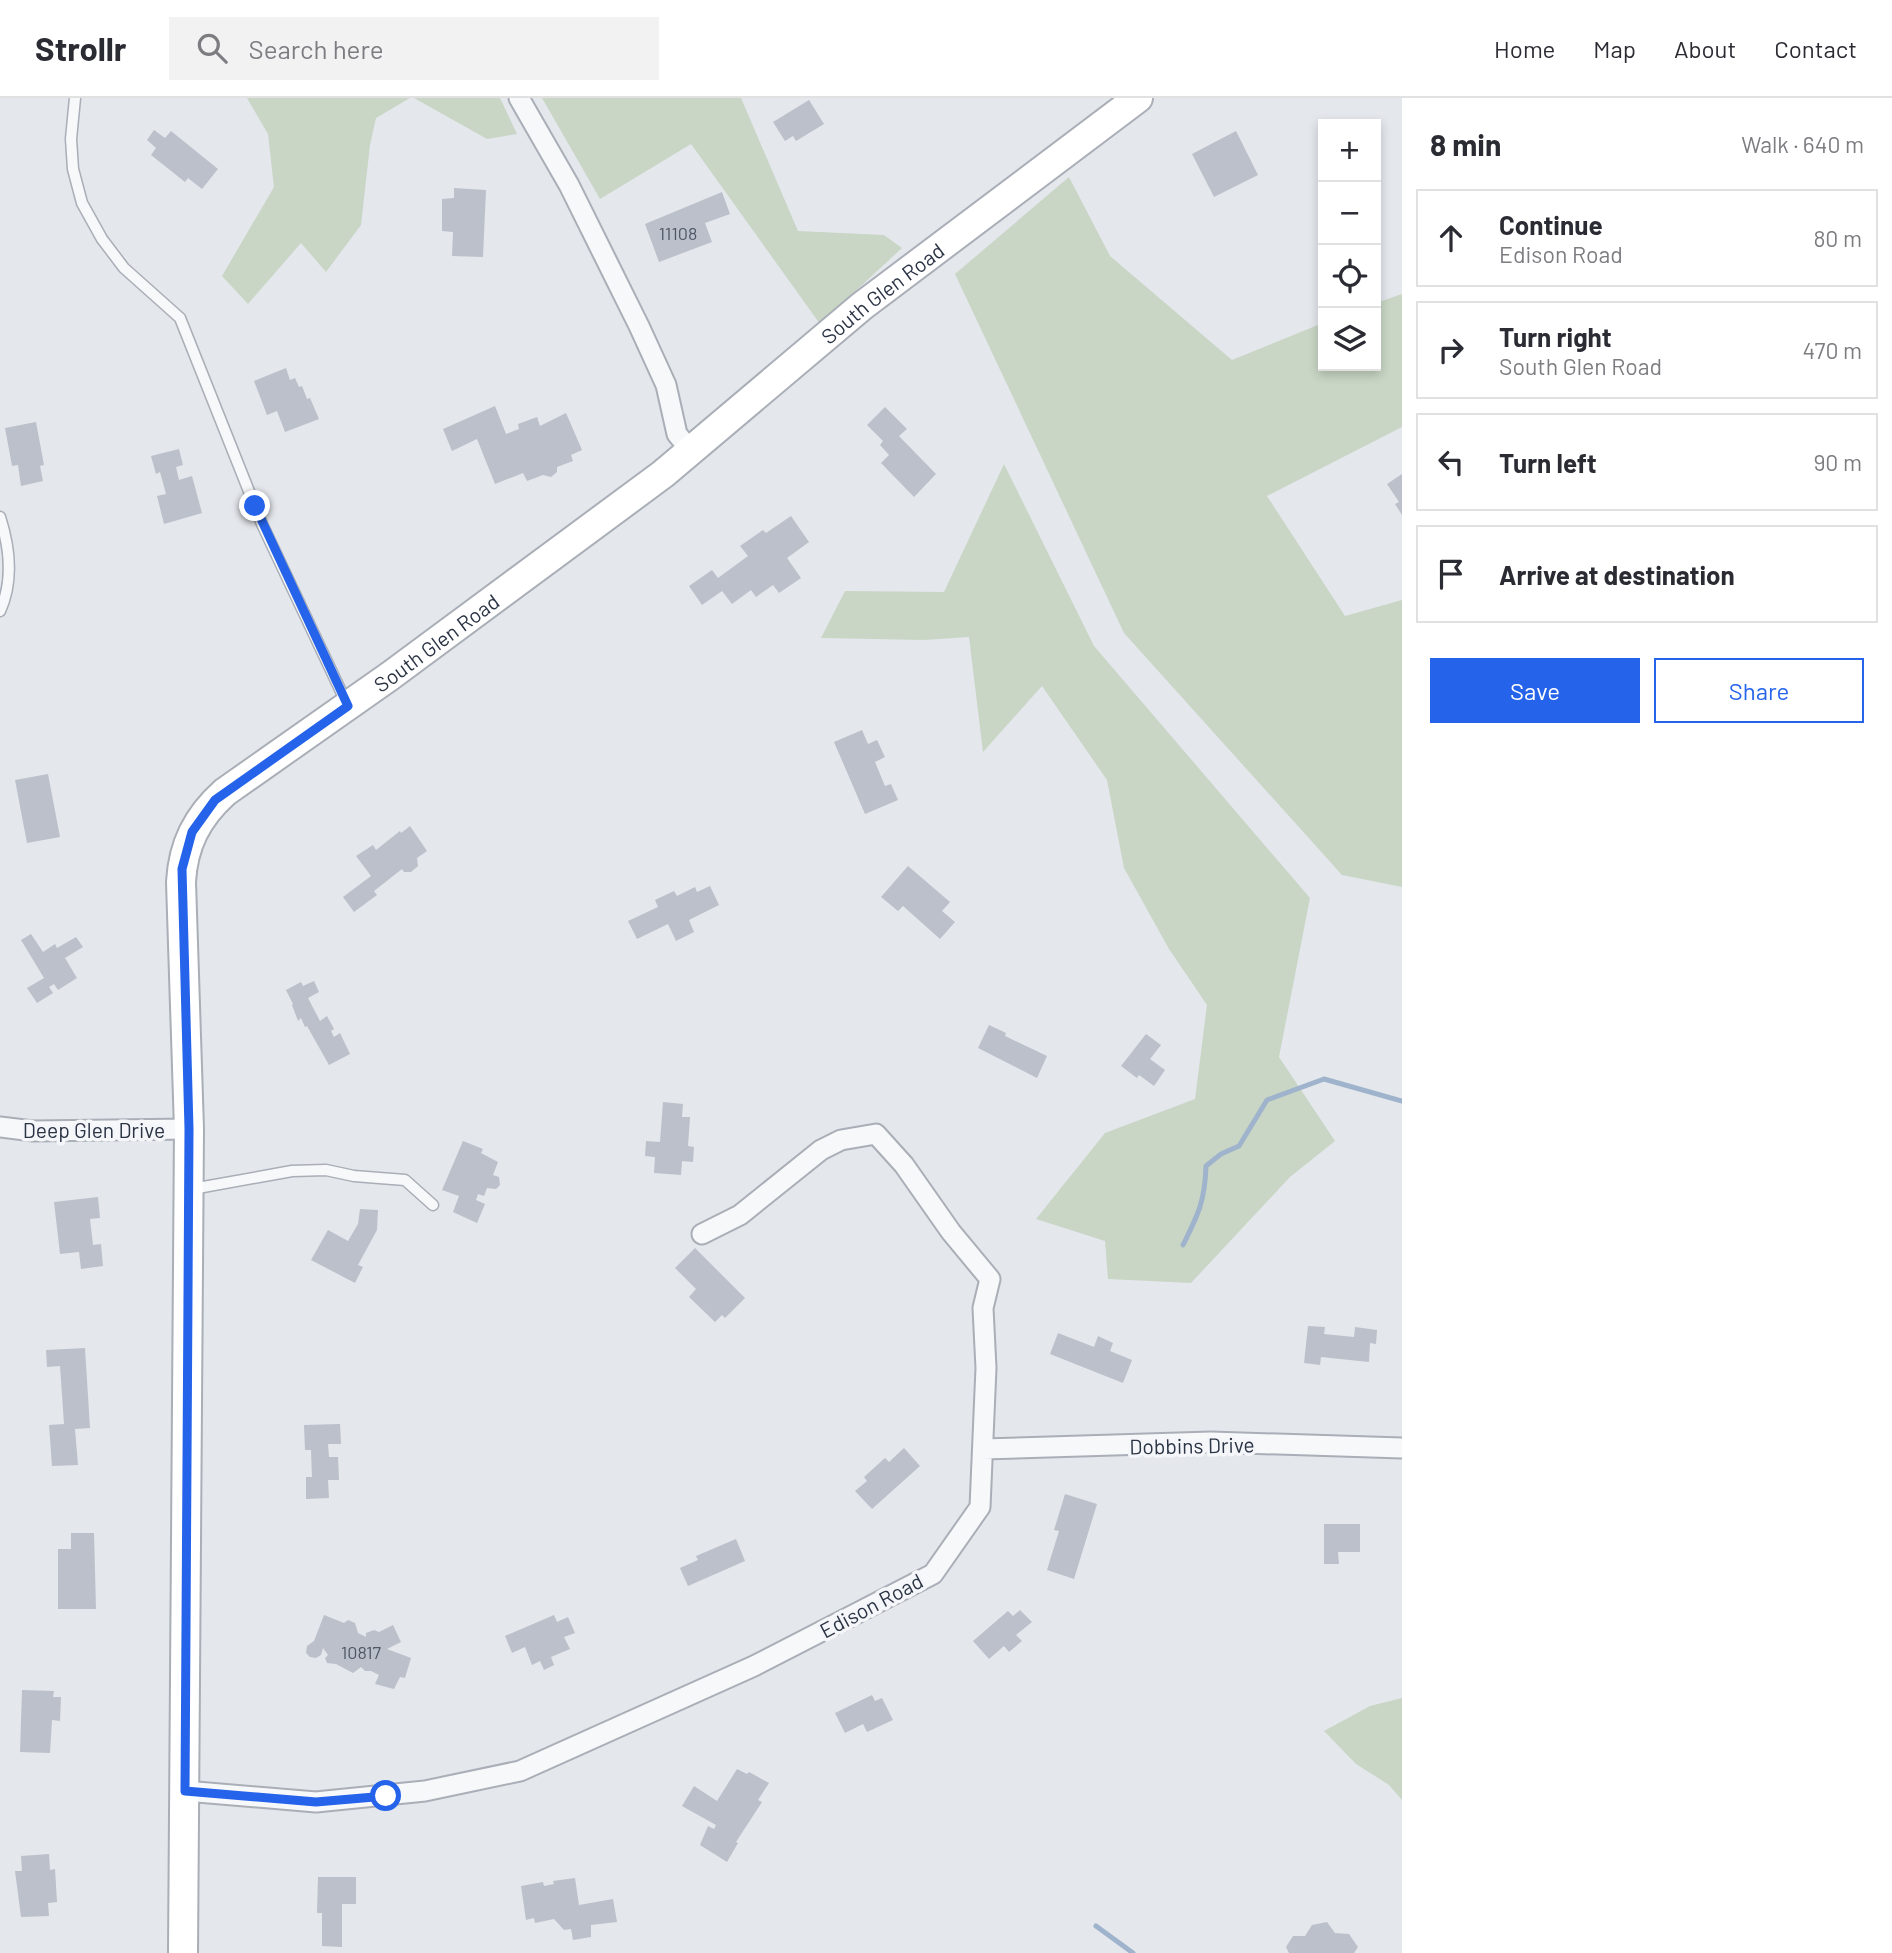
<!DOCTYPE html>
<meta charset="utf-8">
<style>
:root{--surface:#fff;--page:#f2f2f3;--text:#2b2b33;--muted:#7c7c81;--line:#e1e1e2;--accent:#2563eb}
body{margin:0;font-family:Barlow,sans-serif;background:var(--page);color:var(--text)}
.controls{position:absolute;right:21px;top:21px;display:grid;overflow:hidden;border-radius:0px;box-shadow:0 4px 10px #0003}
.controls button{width:63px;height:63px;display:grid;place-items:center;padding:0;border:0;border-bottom:2px solid var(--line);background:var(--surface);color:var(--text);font:35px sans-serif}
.stop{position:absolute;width:21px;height:21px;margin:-16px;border:5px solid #2563eb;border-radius:50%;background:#fff}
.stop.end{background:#2563eb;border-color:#fff;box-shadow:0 2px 7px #0008}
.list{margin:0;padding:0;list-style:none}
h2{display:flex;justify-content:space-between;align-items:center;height:91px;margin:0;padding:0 28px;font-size:30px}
h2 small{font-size:23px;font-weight:400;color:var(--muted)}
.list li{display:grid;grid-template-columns:46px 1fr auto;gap:21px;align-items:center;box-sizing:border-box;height:98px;margin:0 14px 14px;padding:0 14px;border:2px solid var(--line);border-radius:0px}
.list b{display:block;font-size:26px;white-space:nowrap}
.list p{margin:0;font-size:23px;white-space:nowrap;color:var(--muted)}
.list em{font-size:23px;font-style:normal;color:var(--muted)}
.actions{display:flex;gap:14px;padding:21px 28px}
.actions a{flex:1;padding:16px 0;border:2px solid var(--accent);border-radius:0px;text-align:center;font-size:24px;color:var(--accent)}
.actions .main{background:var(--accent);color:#fff}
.icon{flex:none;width:38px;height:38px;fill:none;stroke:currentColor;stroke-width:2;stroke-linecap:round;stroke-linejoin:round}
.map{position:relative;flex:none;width:1402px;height:1855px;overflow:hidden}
header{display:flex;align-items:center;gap:42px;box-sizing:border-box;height:98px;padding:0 35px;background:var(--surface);border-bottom:2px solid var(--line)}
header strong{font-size:33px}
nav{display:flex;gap:38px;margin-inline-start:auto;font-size:24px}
.search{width:490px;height:63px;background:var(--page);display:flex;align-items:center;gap:18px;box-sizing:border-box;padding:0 24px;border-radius:0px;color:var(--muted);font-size:26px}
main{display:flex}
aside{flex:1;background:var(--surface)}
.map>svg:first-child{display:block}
</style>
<header>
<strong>Strollr</strong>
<div class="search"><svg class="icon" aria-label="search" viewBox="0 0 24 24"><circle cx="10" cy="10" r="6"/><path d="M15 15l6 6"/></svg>Search here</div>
<nav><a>Home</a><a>Map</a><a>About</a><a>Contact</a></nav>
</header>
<main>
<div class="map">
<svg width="1402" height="1855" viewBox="0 0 1402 1855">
<rect width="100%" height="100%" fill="#e4e7ec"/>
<!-- green -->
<path fill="#c9d6c5" d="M247,0h163l-34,20 -6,27 -9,80 -35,47 -25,-29 -53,61 -26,-28 52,-89 -6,-53z
M414,0h86l17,36 -30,5z
M542,0h199l57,133 86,4 18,13 -82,76 -129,-180 -91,55z
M1069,79l41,79 122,104 91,-37v43h53v-63l26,-9v133l-135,69 78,120 57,-16v287l-60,-12 -218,-242 -169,-359z
M1004,366l90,182 216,252 -31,159 56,84 -45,36 -99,106 -83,-4 -3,-38 -69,-22 69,-86 90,-34 12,-94 -38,-56 -45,-81 -17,-88 -65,-94 -59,66 -14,-115 -45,3 -103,-2 24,-47 99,1z
M1402,1600v102l-13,-15 -33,-21 -32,-33 46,-25z"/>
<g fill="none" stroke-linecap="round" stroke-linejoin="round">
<!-- stream -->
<path stroke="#9fb4cc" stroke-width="5" d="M1183,1147c15,-30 22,-44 23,-79l15,-12 18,-8 28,-46 57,-21 78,22
M1096,1828l37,27"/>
</g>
<!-- building -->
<path fill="#bbc0ca" d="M809,2l15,24 -28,17 -3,-5 -8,5 -12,-19z
M154,32l11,8 6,-7 47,38 -16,20 -14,-11 -3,4 -34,-27 5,-7 -9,-8z
M1236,33l22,44 -44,22 -22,-43z
M454,90l32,2 -3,67 -31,-1 1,-24 -11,-1v-32l12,-1z
M722,94l8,22 -25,9 7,19 -53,20 -14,-38z
M286,270l4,12 5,-2 4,9 3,-1 5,13 3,-1 9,21 -34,13 -8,-21 -10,4 -13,-34z
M495,308l11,28 13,-5 -1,-5 19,-7 3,9 26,-13 16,37 -11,5 2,6 -16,6v5l-6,5 -8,-2 -16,6 -4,-8 -28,11 -18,-45 -25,12 -9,-22z
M885,309l22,22 -8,7 37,38 -22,23 -33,-34 8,-8 -9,-10 3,-4 -16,-16z
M36,324l8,43 -4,1 3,15 -22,5 -3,-21 -6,1 -7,-38z
M179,351l4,16 -7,2 3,13 13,-4 10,37 -38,11 -7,-28 9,-2 -6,-22 -4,2 -5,-18z
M1402,376v41l-7,-11 4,-2 -12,-18z
M791,418l18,26 -22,16 14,20 -22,15 -6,-8 -17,12 -5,-7 -19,14 -10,-13 -20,14 -13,-19 23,-16 6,8 30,-22 -8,-10 23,-16 3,3z
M862,632l6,14 9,-4 8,17 -10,5 10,24 6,-2 7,16 -33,14 -31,-72z
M48,676l12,63 -33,6 -12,-63z
M410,728l17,25 -10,7 1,8 -7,6h-7l-2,-3 -28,22 3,4 -23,17 -11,-15 28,-21 -15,-20 17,-11 3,5 24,-19 1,2z
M908,768l42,36 -8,9 13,11 -15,17 -37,-33 -5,5 -17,-14z
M710,788l9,19 -30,15 5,12 -18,9 -8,-17 -31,15 -9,-18 30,-14 -3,-7 19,-9 3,5 18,-9 2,5z
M31,836l12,18 12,-8 2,4 19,-11 7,10 -18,11 12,20 -19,12 -4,-6 -5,3 4,6 -16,10 -10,-15 17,-10 -23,-38z
M314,883l5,11 -11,6 12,23 7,-5 7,13 -3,2 3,6 6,-4 10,21 -21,11 -22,-39 -2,1 -4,-9 -3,3 -6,-16 1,-1 -7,-14 15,-8 2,4z
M989,927l17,8 -1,3 42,20 -10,22 -59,-30z
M1146,936l15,11 -11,14 15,11 -11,16 -15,-11 -2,3 -16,-12z
M663,1004l20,2 -1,13h8l-2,29 6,1 -1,15 -11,-1 -1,14 -27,-2 1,-16 -10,-1 1,-15 14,1z
M463,1043l20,8 -2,4 17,9 -5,13 6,2 1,8 -4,4 -9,-1 -3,8 -6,-2 -2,6 9,4 -8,19 -24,-11 6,-16 -17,-6z
M98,1099l2,21 -10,1 3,26 8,-1 2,22 -22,3 -2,-17 -19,2 -6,-52z
M360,1111l18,1 -1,20 -19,35 5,2 -8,16 -44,-23 17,-30 20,11 10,-17z
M695,1150l50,50 -20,20 -3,-3 -7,7 -26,-25 7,-8 -21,-21z
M1308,1228l17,1 -1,7 30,3 1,-10 22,3 -1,14 -6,-1 -1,19 -48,-5 -1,8 -16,-2z
M1058,1235l36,14 4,-11 15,7 -3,8 22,9 -9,23 -73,-29z
M85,1250l5,80 -15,1 3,36 -26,1 -3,-41 15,-1 -4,-58 -13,1 -1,-17z
M340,1326l1,20h-13l1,13h9l1,23h-11l1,18 -23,1v-22h6l-1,-27h-6l-1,-25z
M904,1350l16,18 -48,43 -17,-18 12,-10 -3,-4 21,-19 4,4z
M1065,1396l32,10 -23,75 -27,-9 12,-39 -5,-1z
M1324,1426h36v28h-22l1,12h-15z
M71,1435h23l2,76h-38v-60h13z
M736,1441l9,22 -57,25 -8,-18 18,-8 -2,-4z
M1020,1512l12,12 -16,13 6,6 -13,11 -5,-6 -15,13 -16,-18 35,-30 5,5z
M324,1517l20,8 4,-3 7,3 3,10 8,4v-4l8,-3 5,2 14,-7 8,17 -14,7 24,9 -6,20 -5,-1 -6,12 -19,-5 4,-9 -8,-4h-6l-4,-4 -8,6 -17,-9 -9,-1 -2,-5 3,-3 -5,-7 -2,7 -5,3 -6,-1 -4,-4 1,-7 7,-5z
M554,1517l3,7 11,-5 7,16 -11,4 6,12 -19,8 3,8 -10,5 -4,-9 -8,4 -7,-18 -13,6 -7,-17z
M22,1592l32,1 -1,6h8l-1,24 -8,-1 -2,33 -30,-1z
M872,1597l3,6 7,-3 11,22 -26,12 -4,-8 -18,9 -10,-20z
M737,1671l10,5 2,-2 20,11 -11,17 4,2 -26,40 2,1 -11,19 -27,-17 8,-19 6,3 2,-4 -34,-19 12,-20 23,15z
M49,1756l1,16 5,-1 2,33 -9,1 1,13 -28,1 -6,-46h7l-1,-15z
M318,1779h38v27h-14v43l-20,-1v-33h-5z
M575,1780l4,27 34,-6 4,23 -26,3v12l-18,3 -2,-11 -7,1 -10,-11 -19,4 -1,-5 -8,2 -5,-34 22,-4 1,4 10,-2 -1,-3z
M1327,1824l8,11 14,1 9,13 -4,6h-65l-3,-6 7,-11h12l7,-11z"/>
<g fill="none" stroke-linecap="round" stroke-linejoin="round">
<defs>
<path id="lane" d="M75,0l-4,41 2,30 9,34 20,36 22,29 56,50 82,206 84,178
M0,419c10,31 14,63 0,94
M192,1091l100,-18 34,-1 28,6 51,4 28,25"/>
<path id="street" d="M519,0l50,87 70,141 27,59 11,49 14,17
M0,1029l33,4 156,-2
M983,1351l228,-7 191,6
M185,1693l131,11 109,-11 95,-20 234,-105 179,-92 47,-67 6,-139 -3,-60 7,-29 -39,-47 -47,-67 -28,-31 -35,6 -20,10 -81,65 -38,19"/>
<g id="secondary">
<path id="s1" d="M183,1855l6,-824 -8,-247c2,-37 16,-65 44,-90l165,-116 273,-202 199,-168 276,-208"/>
</g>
</defs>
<!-- lane casing -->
<use href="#lane" stroke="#a9aeb7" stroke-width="13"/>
<!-- street casing -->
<use href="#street" stroke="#a9aeb7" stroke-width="23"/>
<!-- secondary casing -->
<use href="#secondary" stroke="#a9aeb7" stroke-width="32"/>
<!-- lane -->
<use href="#lane" stroke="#f7f8fa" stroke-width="10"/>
<!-- street -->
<use href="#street" stroke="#f7f8fa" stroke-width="19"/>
<!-- secondary -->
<use href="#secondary" stroke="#fff" stroke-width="28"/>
</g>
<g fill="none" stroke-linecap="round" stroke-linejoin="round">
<!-- route -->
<path stroke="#2563eb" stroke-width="9" d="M255,408l93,200 -133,94 -23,32 -10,37 7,260 -4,662 131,11 70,-6"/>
</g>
<g text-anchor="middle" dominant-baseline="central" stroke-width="7" stroke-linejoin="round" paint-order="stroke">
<!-- number labels -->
<g font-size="18" fill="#4f5766">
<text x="678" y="135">11108</text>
<text x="361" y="1554">10817</text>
</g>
<!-- street labels -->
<g font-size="21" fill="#2b3445" stroke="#f4f6f9">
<text stroke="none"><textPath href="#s1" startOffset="2000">South Glen Road</textPath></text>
<text stroke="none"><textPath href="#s1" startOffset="1433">South Glen Road</textPath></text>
<text x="94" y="1031">Deep Glen Drive</text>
<text transform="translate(1192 1347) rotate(-1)">Dobbins Drive</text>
<text transform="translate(871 1507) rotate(-28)">Edison Road</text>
</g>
</g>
</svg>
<div class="controls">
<button>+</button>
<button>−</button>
<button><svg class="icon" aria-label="locate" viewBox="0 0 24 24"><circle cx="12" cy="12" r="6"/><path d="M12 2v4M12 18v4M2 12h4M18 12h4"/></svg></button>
<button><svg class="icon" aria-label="layers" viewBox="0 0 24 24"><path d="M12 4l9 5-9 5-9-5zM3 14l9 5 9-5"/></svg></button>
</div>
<div class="stop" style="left:386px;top:1698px"></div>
<div class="stop end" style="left:255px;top:408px"></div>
</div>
<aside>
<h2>8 min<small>Walk · 640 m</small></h2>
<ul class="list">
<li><svg class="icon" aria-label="ahead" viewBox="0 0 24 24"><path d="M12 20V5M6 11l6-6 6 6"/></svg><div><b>Continue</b><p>Edison Road</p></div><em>80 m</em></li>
<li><svg class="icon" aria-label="right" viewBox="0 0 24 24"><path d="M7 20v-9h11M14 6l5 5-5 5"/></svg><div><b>Turn right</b><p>South Glen Road</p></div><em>470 m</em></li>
<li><svg class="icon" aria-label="left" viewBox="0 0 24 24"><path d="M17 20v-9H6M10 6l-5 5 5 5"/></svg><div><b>Turn left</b></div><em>90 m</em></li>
<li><svg class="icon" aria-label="arrive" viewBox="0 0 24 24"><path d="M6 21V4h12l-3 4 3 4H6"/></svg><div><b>Arrive at destination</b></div></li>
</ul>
<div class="actions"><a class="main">Save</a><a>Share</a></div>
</aside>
</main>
